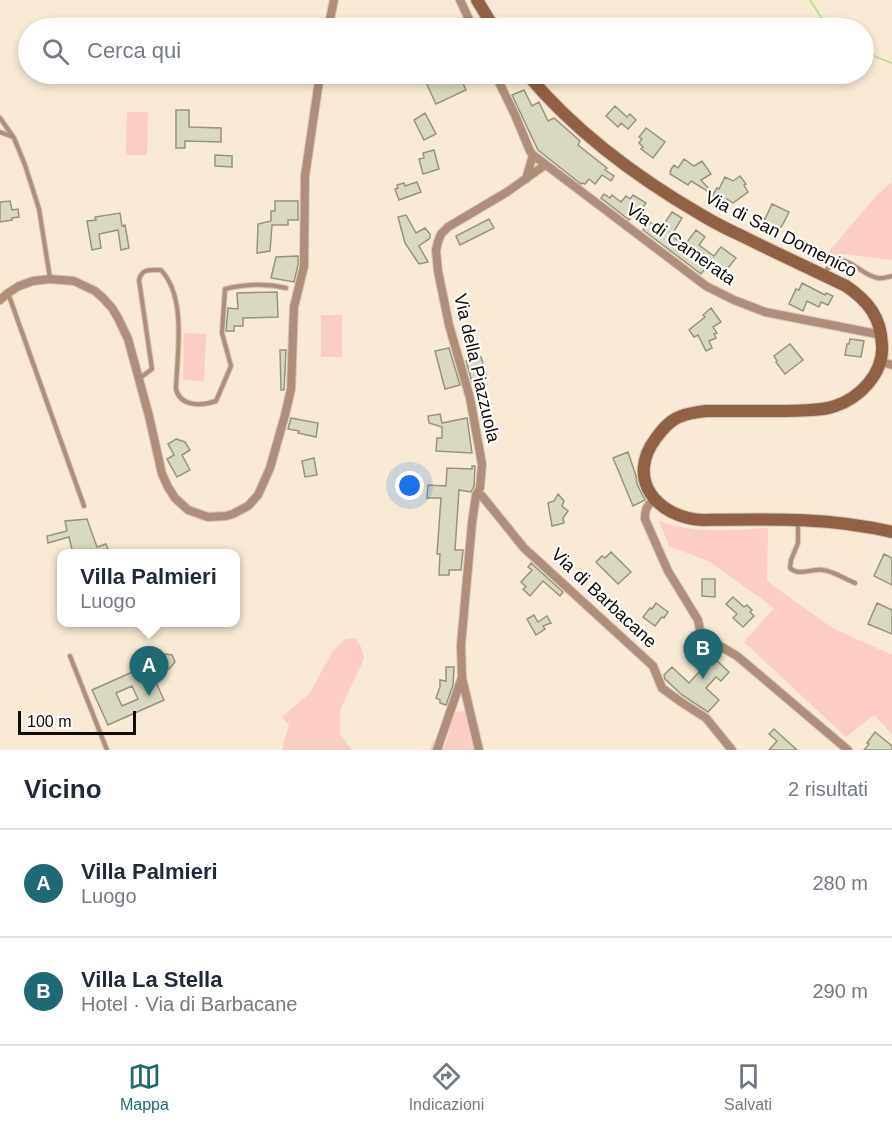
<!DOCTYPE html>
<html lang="it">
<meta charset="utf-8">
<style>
:root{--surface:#fff;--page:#f6f6f7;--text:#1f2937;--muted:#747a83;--line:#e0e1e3;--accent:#1f6a72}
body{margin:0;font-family:Helvetica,sans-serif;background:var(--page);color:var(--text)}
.scale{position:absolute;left:18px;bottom:15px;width:118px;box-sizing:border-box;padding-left:6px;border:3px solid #100c06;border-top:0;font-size:16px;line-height:21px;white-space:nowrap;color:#100c06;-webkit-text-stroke:4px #fff;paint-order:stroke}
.you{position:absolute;left:410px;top:486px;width:21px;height:21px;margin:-15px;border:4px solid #fff;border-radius:50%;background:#1a73e8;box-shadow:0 0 0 9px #1a73e833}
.badge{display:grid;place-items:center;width:39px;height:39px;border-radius:50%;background:var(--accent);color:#fff;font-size:20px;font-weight:700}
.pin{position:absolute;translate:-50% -50px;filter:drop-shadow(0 2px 3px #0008)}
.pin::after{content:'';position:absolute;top:32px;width:21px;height:18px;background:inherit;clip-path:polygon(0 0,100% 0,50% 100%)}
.popup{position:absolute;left:57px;top:549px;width:183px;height:78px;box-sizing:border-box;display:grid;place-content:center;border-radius:12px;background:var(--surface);filter:drop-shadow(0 2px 4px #0005);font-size:20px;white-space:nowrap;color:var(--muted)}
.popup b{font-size:22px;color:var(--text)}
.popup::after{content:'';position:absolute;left:50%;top:100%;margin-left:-12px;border:12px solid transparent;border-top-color:var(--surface)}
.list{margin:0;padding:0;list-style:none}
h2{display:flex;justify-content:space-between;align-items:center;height:78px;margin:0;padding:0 24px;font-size:26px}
h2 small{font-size:20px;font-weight:400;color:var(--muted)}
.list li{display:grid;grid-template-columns:39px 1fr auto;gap:18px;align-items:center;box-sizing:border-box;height:108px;padding:0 24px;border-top:2px solid var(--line)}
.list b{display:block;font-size:22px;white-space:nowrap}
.list p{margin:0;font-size:20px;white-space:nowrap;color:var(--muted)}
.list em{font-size:20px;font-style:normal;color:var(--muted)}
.icon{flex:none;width:33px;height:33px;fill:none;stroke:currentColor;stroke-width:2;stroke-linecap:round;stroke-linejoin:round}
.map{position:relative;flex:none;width:892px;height:750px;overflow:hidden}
.search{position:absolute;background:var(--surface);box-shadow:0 3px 9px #0003;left:18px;right:18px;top:18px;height:66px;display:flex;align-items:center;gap:15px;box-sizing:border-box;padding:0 21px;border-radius:33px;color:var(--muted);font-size:22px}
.sheet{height:294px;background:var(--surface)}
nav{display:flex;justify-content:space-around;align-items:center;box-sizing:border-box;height:84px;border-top:2px solid var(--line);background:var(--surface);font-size:16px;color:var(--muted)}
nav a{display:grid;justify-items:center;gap:3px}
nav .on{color:var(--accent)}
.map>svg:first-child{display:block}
</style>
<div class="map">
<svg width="892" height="750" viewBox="0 0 892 750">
<rect width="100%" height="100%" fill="#f8ead5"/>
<!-- green -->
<path fill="#fbcdc5" d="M127,112h21l-1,43h-21z
M892,182v78l-48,-6 -25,9 59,-69z
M321,315h21v42h-21z
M184,333l22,1 -2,47 -21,-1z
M659,521c35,13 72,9 109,7l-1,53 65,47 60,27v79l-18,-19 -28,22 -102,-95 30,-34 -64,-46 -41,-16z
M355,638l6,9 3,12 -24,51v24l12,16h-70l7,-25 -7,-8 28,-24 22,-41 13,-13z
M472,711l6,39h-49l4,-9 12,5 9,-34z"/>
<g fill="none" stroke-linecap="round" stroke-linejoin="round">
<!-- stream -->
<path stroke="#bbe294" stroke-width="2" d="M810,0l18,28
M864,52l28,11"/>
</g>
<!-- building -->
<path fill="#d9d8c0" stroke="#95947e" stroke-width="1.5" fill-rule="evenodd" d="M422,74h37l7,16 -30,14z
M524,90l8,16 7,-4 9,19 6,-3 26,23 -2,4 29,23 -2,2 9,6 -3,5 -9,-6 -7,9 -6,-5 -4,5 -3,-1 -1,1 -43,-34 -26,-55z
M615,106l12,11 3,-3 6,6 -8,9 -7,-6 -3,4 -12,-11z
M176,110h13v17l32,1v14l-36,-1v7h-9z
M425,113l11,21 -12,6 -10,-20z
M646,128l19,14 -12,16 -12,-9 2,-2 -4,-4 3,-4 -3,-2z
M434,150l5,19 -16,5 -4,-15 5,-1 -1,-5z
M215,155l17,1v11l-17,-1z
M684,159l10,7 8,-5 9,13 -10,6 9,10 -1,2 -18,-11 -3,4 -18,-11 1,-2 -1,-1 4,-6 4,3z
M740,176l6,8 -2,1 4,7 -15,11 -6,-4 -3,5 -7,-4 -1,1 -5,-3 6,-10 2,1 6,-12 8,4z
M417,182l4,10 -22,8 -4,-11 3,-1 -1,-3 7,-2 1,3z
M604,194l6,4 2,-3 9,7 5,-6 4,3 3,-4 13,8 -8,11 -3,-2 -6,8 -28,-22z
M10,201l2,9 6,-1 1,8 -7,1v2l-12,2v-20z
M275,201h23v19h-10v5h-16l-2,26 -13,2 1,-29 13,-3v-10h4z
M772,204l17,8 -6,12 -9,12 -11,-7 -1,2 -7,-4 6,-11 4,3z
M672,212l10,6 -11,18 14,9 11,-15 9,7 -6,8 15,11 7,-9 15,11 -12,15 -14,-11 -9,12 -58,-44 7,-8 7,5 2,-2 3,2z
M120,213l2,13 3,-1 4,23 -8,2 -3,-20 -19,4 2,14 -9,2 -5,-29 9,-1 -1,-3z
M406,215l10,18 9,-5 5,6v4l-11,8 9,16 -9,2 -14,-21 -7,-26z
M489,219l5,9 -34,17 -4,-9z
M298,256v9l-4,17 -23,-4 5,-21z
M802,283l23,12 1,-2 7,3 -5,9 -7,-3 -2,5 -12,-6 -4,10 -14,-7 7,-15 3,1z
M277,292l1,25 -35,1v8h-9v5h-8l2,-23 10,1 -1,-16z
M711,308l10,14 -8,5 4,6 -3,1 2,4 -7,3 3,7 -6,3 -8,-16 -4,2 -5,-7 16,-13 -2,-2z
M850,339l14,2 -3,16 -16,-2 2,-11h2z
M790,344l13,16 -18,14 -9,-12 1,-1 -3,-5z
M449,348l11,37 -15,4 -10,-38z
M280,350h6l-2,40h-3z
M481,357l6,20 -15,5 -6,-21z
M440,414l2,9 25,-5 5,35 -36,-2 1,-13h5v-11l-13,-4 -1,-7z
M291,418l27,5 -2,14 -18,-4 1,-2 -11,-2z
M176,439l9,3 5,8 -8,5 8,15 -13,7 -10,-18 7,-4 -6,-11z
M628,452l8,24 1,8 8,16 -12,6 -20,-48z
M314,458l3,17 -12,2 -3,-16z
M472,466h3l-1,20 -3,6 -12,-2 -4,60h8l-2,20h-12v5h-10l1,-21h-3l4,-56h-14l1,-13 18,1 1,-18 25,1z
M558,494l6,7 -2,5 6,5 -5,7 1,5 -12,3 -4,-23 6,-2z
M87,519l10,28 9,-3 4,10h-37l-4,-17 -21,6 -1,-7 20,-5 -2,-10z
M611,552l20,20 -13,12 -22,-22 6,-6 3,2z
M884,554l8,4v27l-18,-9z
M531,563l32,29 -3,4 -17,-15 -13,15 -7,-7 3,-2 -5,-5 11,-12 -4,-3z
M702,579h13v18l-13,-1z
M733,597l11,10 3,-2 5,5 -2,2 4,4 -11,11 -10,-9 4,-4 -11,-10z
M656,603l12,9 -4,6 -2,-1 -7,9 -12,-9 7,-9 2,1z
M877,603l15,7v24l-24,-10z
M534,615l4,7 9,-6 4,7 -8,3 2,3 -9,6 -9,-16z
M701,646l28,26 -8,9 -5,-4 -10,11 13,12 -11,12 -26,-17 -17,-16 -1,-4 8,-8 17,16 11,-12 -12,-11z
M164,654l8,1 3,7 -6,7 -15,-3z
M148,665l16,35 -56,25 -16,-35zM132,686l6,13 -16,7 -6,-13z
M446,667h8l-1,18 -7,20 -6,-2v-3l-4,-2 4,-11v-7l6,1z
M774,729l23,21h-28l8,-9 -8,-7z
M875,732l17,14v4h-28l5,-6 -2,-1z"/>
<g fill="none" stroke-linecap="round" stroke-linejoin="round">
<defs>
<path id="lane" d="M0,118l14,20 11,27 14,44 11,69
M0,132l13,5
M825,272c19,-28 32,3 53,6 4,1 10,-1 14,-2
M8,293l76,213
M140,378l12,-9 -13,-89c3,-12 12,-10 22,-10 26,28 16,83 15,119 4,18 26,17 40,12l15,-35 -9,-33 3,-44c20,-5 41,-6 61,-1
M798,523v20l-7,17 -1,8c9,9 22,0 33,2 10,1 22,9 32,13
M70,656l37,94"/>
<path id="street" d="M460,0l13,28
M328,28l6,-28
M495,74l20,41 15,36 3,4 173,131 28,14 31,12 117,23
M526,179l7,-24
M0,300l8,-7 11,-7 14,-5 17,-2 24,2 21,10 8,7 9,10 6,10 10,21 21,77 13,58 6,13 7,11 13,12 20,7 18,-1 7,-2 15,-8 10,-11 12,-27 15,-53 6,-26 3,-82 10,-41 1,-90 15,-102
M881,362l11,3
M476,495l6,1 42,52 129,118 9,22 19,14 25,16 26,32
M655,499c-8,6 -10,10 -10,20l23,52 30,49 2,10 10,10 27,16 111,94
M462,678l17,72
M437,750l25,-73 -1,-32 11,-122 4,-28 4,-7 2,-24 -12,-66 -21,-73 -11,-54 -2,-21 2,-8 3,-8 7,-7 59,-35 38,-27"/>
<path id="secondary" d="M477,0l17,28
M527,74c49,59 112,105 178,143 12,7 24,13 37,19 34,17 69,33 104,50 22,15 35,31 36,59 2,28 -22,53 -47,61 -17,6 -38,4 -55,5 -25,0 -49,0 -74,0 -9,1 -18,2 -27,6 -10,4 -17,13 -23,21 -31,41 1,80 47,82 64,-1 126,-3 189,12"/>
</defs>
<!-- lane casing -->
<use href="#lane" stroke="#d3c6b4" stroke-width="6"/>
<!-- street casing -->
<use href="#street" stroke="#d3c6b4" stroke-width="10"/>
<!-- secondary casing -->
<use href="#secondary" stroke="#d3c6b4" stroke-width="14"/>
<!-- lane -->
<use href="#lane" stroke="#af8f7a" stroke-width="4"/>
<!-- street -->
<use href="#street" stroke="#af8f7a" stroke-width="8"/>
<!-- secondary -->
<use href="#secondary" stroke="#906243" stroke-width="12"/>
</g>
<g text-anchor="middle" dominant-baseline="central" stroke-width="4.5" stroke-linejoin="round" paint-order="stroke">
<!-- street labels -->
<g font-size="18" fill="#100c06" stroke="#fff">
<text transform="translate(781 234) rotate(27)">Via di San Domenico</text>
<text transform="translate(681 244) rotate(35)">Via di Camerata</text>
<text transform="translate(477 368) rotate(77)">Via della Piazzuola</text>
<text transform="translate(604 598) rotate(43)">Via di Barbacane</text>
</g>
</g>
</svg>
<div class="scale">100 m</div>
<div class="you"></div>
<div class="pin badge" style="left:149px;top:696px">A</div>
<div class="popup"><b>Villa Palmieri</b>Luogo</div>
<div class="pin badge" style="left:703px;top:679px">B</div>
<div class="search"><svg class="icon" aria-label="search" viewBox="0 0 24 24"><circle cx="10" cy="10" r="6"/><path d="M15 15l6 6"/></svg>Cerca qui</div>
</div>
<section class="sheet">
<h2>Vicino<small>2 risultati</small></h2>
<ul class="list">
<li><span class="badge">A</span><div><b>Villa Palmieri</b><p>Luogo</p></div><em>280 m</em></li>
<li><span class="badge">B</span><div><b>Villa La Stella</b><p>Hotel · Via di Barbacane</p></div><em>290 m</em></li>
</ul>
</section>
<nav>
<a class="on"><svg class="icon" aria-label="map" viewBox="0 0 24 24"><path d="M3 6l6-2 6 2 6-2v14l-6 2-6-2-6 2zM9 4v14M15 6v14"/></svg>Mappa</a>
<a><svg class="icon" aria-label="directions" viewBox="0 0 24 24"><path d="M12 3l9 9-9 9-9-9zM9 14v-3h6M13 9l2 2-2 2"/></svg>Indicazioni</a>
<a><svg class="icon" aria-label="saved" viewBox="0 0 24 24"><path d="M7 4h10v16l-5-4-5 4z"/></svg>Salvati</a>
</nav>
